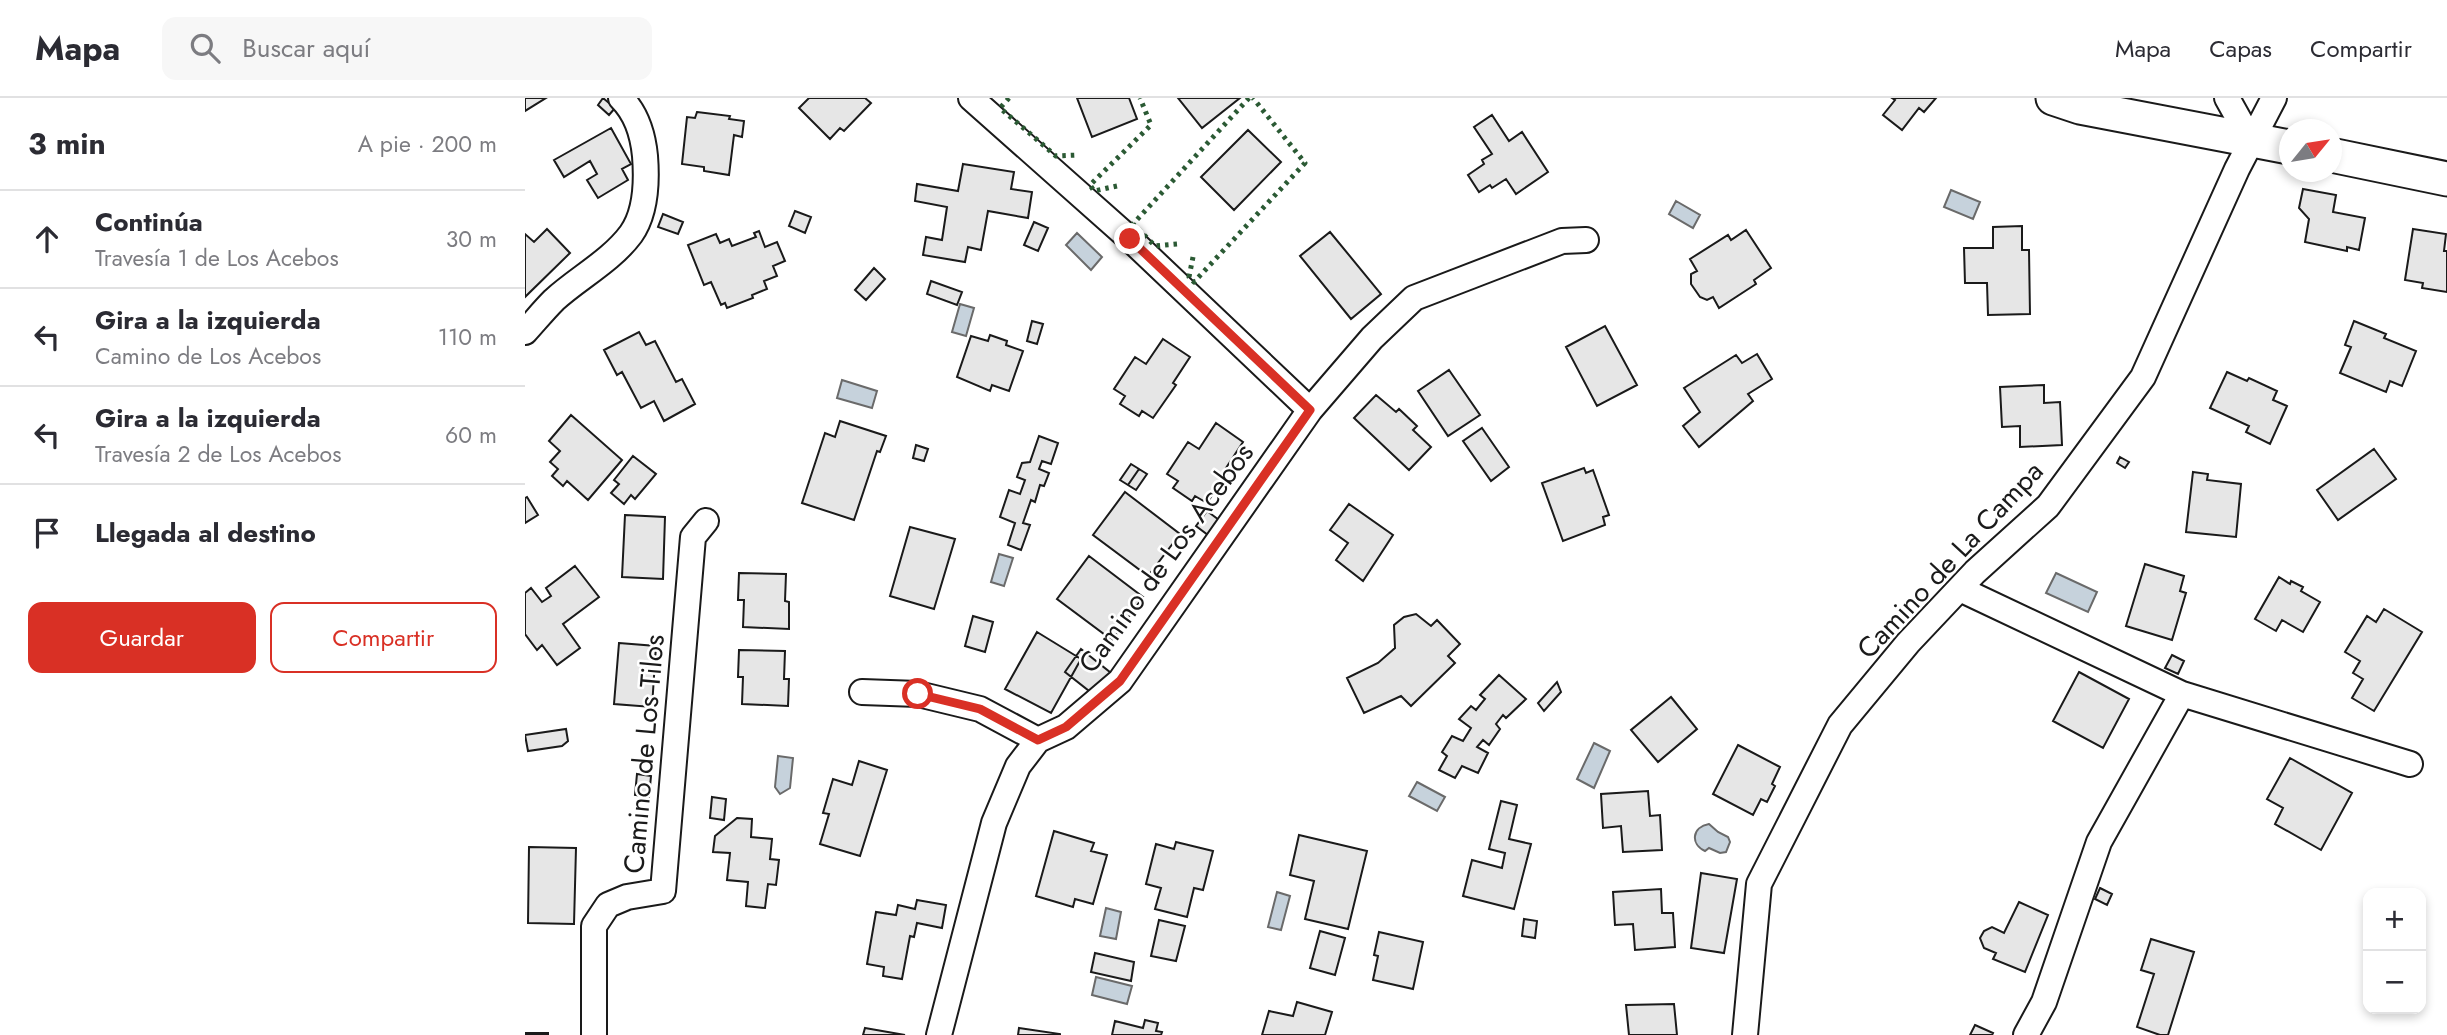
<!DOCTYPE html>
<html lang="es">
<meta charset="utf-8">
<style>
:root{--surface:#fff;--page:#f7f7f7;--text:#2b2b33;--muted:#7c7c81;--line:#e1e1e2;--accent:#d93025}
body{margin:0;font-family:Jost,sans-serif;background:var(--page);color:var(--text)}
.controls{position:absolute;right:21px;bottom:21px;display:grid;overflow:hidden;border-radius:14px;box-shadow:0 4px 10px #0003}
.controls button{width:63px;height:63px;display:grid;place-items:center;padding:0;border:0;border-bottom:2px solid var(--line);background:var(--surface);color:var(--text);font:35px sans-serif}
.compass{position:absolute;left:1754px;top:21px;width:63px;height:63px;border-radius:50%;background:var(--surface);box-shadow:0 4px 10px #0003;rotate:60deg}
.stop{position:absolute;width:21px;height:21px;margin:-16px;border:5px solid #d93025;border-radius:50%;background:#fff}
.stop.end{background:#d93025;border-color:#fff;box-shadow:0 2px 7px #0008}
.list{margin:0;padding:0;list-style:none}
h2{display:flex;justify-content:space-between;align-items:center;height:91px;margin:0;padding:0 28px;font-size:30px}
h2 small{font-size:23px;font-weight:400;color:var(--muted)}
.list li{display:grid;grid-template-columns:46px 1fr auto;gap:21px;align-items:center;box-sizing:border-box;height:98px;padding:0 28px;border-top:2px solid var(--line)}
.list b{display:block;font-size:26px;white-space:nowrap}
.list p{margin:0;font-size:23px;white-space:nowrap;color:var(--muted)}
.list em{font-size:23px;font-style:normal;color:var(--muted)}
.actions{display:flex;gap:14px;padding:21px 28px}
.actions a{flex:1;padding:16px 0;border:2px solid var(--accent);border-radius:14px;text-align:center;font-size:24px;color:var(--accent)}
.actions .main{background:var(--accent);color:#fff}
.icon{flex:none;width:38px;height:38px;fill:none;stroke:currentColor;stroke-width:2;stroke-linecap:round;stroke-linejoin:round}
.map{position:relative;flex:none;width:1922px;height:937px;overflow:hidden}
header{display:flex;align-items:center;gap:42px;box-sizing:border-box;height:98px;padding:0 35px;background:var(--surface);border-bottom:2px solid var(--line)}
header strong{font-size:33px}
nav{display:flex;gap:38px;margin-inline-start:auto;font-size:24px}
.search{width:490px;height:63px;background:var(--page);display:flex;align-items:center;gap:18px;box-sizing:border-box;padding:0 24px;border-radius:14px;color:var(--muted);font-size:26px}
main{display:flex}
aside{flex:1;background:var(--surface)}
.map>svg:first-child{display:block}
</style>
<header>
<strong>Mapa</strong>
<div class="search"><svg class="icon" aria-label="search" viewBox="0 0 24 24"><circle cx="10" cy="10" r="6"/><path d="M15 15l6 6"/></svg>Buscar aquí</div>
<nav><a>Mapa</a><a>Capas</a><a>Compartir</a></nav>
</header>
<main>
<aside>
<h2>3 min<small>A pie · 200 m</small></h2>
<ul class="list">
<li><svg class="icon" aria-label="ahead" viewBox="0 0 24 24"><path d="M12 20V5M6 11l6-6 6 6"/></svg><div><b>Continúa</b><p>Travesía 1 de Los Acebos</p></div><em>30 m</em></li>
<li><svg class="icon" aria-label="left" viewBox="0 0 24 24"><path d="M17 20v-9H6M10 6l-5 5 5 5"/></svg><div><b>Gira a la izquierda</b><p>Camino de Los Acebos</p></div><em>110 m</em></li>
<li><svg class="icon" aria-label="left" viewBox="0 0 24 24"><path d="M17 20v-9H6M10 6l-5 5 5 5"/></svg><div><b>Gira a la izquierda</b><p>Travesía 2 de Los Acebos</p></div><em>60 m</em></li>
<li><svg class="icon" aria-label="arrive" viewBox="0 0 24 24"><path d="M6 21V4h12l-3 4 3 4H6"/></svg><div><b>Llegada al destino</b></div></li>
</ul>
<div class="actions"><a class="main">Guardar</a><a>Compartir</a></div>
</aside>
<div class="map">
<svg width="1922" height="937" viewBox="0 0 1922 937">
<rect width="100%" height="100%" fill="#fff"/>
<!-- water -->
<path fill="#c6d2dc" stroke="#6a6a6a" stroke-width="2" d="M1426,92l29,12 -7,17 -29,-12z
M1151,103l24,14 -7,13 -24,-14z
M552,135l25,24 -11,13 -25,-25z
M435,206l14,4 -8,28 -14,-4z
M317,282l35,11 -5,17 -35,-10z
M474,456l14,4 -9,28 -13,-4z
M1531,475l41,19 -9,20 -42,-19z
M1069,645l16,8 -16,37 -17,-9z
M253,658l15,2 -3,30 -10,6 -5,-7z
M892,684l28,15 -8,14 -28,-15z
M1184,726l9,8 10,5 2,5 -4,10 -6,1 -11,-5 -4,3c-15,-7 -13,-24 4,-27z
M752,794l13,4 -9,34 -13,-3z
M581,810l15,4 -5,27 -16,-3z
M571,879l36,9 -5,18 -35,-9z"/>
<!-- building -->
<path fill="#e6e6e6" stroke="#1a1a1a" stroke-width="2" d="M0,0h21l-21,13z
M78,0l12,10 -6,7 -11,-10z
M284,0h56l6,5 -27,28 -4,-3 -10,11 -31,-31z
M552,0h52l8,21 -45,18z
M653,0h62l-38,30z
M1367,0h44l-12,14 -5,-4 -17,22 -19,-15 12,-15z
M172,14l33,4 -1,3 15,2 -2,16 -8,-2 -5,40 -25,-4v-4l-22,-3 5,-47 8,1z
M967,17l17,26 13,-9 26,40 -32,22 -10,-15 -14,9 -2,-3 -11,7 -11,-17 16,-11 -2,-4 10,-6 -18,-27z
M86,30l20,36 -9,5 6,11 -30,18 -11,-18 10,-6 -7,-13 -26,16 -10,-17z
M723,32l33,32 -47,48 -33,-33z
M438,66l51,8 -3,17 21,3 -4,26 -40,-7 -7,39 -13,-3 -3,15 -42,-7 3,-18 16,3 5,-33 -32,-6 2,-17 41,7z
M1778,91l33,6 -3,17 32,6 -6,32 -12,-3v4l-42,-9 4,-23 -10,-11z
M270,113l16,6 -6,16 -16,-7z
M138,116l20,8 -5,12 -20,-7z
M509,124l14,6 -10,23 -14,-6z
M1497,128v24h7l1,64 -42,1 -1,-32h-22l-1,-35h29v-21z
M22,131l23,24 -45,44v-63l9,8z
M1888,131l33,5 -2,17h3v41l-25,-4 1,-5 -18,-3z
M1221,132l25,38 -17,12 2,4 -37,24 -6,-11 -6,3 -7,-3 -9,-13v-10l6,-3 -7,-12 38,-24 3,5z
M234,133l6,16 12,-5 8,19 -12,5 4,10 -13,5 3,8 -15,6 1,3 -26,10 -2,-5 -4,2 -10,-23 -7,3 -16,-40 28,-11 4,9 9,-4 3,7 24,-9 -2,-4z
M805,134l51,62 -30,25 -51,-63z
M349,170l11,11 -19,21 -11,-10z
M406,183l31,11 -5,13 -30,-11z
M507,223l11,3 -6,20 -10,-3z
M1829,223l32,13 -2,4 32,13 -14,35 -12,-5 -4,11 -46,-19 11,-26 -6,-2z
M1080,228l32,59 -40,21 -31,-59z
M114,234l7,13 9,-4 21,41 6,-3 13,25 -31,17 -10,-20 -13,7 -19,-36 -5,3 -13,-25z
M465,237l17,6 -1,4 17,6 -14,40 -17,-6 -2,6 -33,-14 14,-41 17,5z
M638,241l27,18 -17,26 3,2 -23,33 -11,-7 -3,5 -19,-12 5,-8 -11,-7 21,-32 11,7z
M1232,256l15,25 -24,15 5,7 -54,46 -16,-21 17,-14 -16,-24 52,-33 6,8z
M924,272l31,45 -32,21 -30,-45z
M1702,274l20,9 2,-3 28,13 -4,9 14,6 -17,38 -24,-12 3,-6 -39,-18z
M1519,287v18l16,-1 2,43 -42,2v-21l-18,1 -2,-40z
M851,297l20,17 3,-3 18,17 -4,4 18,17 -22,23 -55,-52z
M46,317l51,45 -34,40 -21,-19 -4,5 -11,-10 6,-7 -8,-7 10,-11 -11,-10z
M315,323l46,15 -6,16 -3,-1 -23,69 -52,-17 23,-70 10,4z
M691,325l27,19 -17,26 3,2 -22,33 -12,-7 -3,5 -19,-13 5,-7 -11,-7 21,-32 11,7z
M957,330l27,39 -18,14 -28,-40z
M514,338l19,7 -7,21 -9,-3 -3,8 10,4 -5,13 -4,-1 -5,17 -4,-2 -8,23 7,2 -9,25 -13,-5 7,-22 -15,-6 9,-27 11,4 5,-14 -8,-3 5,-14 8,-1z
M391,347l12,4 -4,12 -11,-3z
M1849,351l22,30 -58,41 -21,-30z
M108,358l23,18 -21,25 -4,-4 -7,9 -13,-11 8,-9 -5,-4z
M1595,359l9,5 -4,6 -8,-5z
M606,366l8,5 -11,16 -8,-5z
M1059,370l2,5 7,-3 16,45 -6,2 2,8 -42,16 -21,-58z
M614,371l8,5 -11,16 -8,-5z
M1668,374l15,2 -1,6 34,4 -5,53 -50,-5z
M600,394l55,42 -32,42 -55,-41z
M2,399l11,18 -13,8v-25z
M824,406l44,31 -30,46 -27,-21 12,-17 -18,-13z
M682,413l16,12 -11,15 -16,-12z
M100,417l40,2 -2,62 -41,-2z
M385,429l45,12 -21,70 -44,-13z
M564,458l54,41 -31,43 -55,-41z
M1620,466l39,12 -4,15 6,2 -14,47 -46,-14z
M50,468l24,31 -36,27 17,24 -23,17 -15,-20 -5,5 -12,-16v-41l6,-5 11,14 9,-6 -5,-8z
M214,475l47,1 -1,27 4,1v27l-46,-2 1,-27h-6z
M1754,479l11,7 1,-3 12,6 -2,4 19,11 -17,30 -21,-12 -6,11 -21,-12z
M1859,511l38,23 -48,79 -22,-13 11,-19 -10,-6 7,-12 -15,-9 22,-36 9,6z
M891,516l15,12 6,-6 23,24 -12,12 7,7 -44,43 -10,-10 -37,17 -17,-35 31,-15 17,-15 -1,-23 10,-8z
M448,518l20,6 -8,30 -20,-6z
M512,534l44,27 -30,54 -46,-24z
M94,545l37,3 -4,61 -38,-3z
M556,551l30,24 -18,21 -28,-22z
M214,552l46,1 -1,28h5l-1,27 -46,-2 1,-27h-5z
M1647,557l12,6 -6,13 -13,-6z
M1554,574l50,27 -26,49 -50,-27z
M974,577l27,24 -20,19 -3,-3 -7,9 4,5 -11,16 -6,-5 -6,7 11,6 -10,20 -16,-7 -7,12 -16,-8 8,-14 -5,-4 10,-16 11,5 8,-13 -12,-9 12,-13 5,4 9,-11 -5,-4z
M1032,584l4,10 -17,19 -6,-8z
M1146,599l26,32 -39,33 -27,-32z
M41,631l2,12 -6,5 -34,5 -3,-16z
M1213,647l42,22 -8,17 3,2 -8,16 -6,-3 -8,16 -40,-21z
M1765,660l62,35 -31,57 -46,-26 8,-16 -16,-9z
M334,663l28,9 -27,86 -40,-12 9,-30 -6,-1 10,-34 19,6z
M112,676l14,2 -2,21 -14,-2z
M1123,693l2,25 10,-1 2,35 -39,2 -2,-26 -18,2 -2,-34z
M187,699l14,2 -2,21 -14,-2z
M976,703l16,4 -8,34 22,5 -17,65 -51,-13 9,-36 30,8 3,-15 -16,-4z
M212,720l15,1 -1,18 21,2 -2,20 9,1 -3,25 -8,-1 -3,24 -19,-2 2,-24 -21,-2 3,-27 -17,-1 2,-16z
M529,733l40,12 -3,8 16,4 -14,49 -18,-5 -2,8 -37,-11z
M774,737l68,16 -19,78 -43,-10 9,-38 -24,-6z
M651,744l37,9 -10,39 -9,-2 -7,29 -32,-8 6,-21 -15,-4 10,-40 18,5z
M4,749l47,1 -2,76 -46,-1z
M1176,775l36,6 -13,74 -33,-5z
M1575,790l12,6 -5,11 -12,-6z
M1136,791l1,24h11l2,34 -40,3 -2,-26 -18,1 -2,-33z
M392,802l29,5 -4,23 -25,-5 -3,14 -4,-1 -8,43 -19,-3 1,-9 -17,-3 9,-52 20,3 2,-10 17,4z
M1494,804l29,13 -23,57 -32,-13 3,-6 -12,-5 -4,-10 4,-7 8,-4 12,6z
M999,821l13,2 -2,17 -13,-2z
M634,822l26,6 -9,35 -25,-5z
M795,833l25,7 -10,37 -25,-7z
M854,834l44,10 -10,47 -40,-9 5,-24 -4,-1z
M1626,841l43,13 -26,83h-8l-23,-8 17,-53 -13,-4z
M570,855l39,9 -3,19 -40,-9z
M772,904l35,10 -7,23h-63l7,-24 24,5z
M1149,906l3,31h-48l-3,-30z
M620,922l13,3 -2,8 6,1 -1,3h-49l3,-14 28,7z
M1450,927l18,8 -1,2h-22z
M340,930l40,7h-42z
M494,930l41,6v1h-42z
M0,935h23v2h-23z"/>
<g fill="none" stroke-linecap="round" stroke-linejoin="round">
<defs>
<path id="street" d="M446,0l159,141 180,171
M1702,0l24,43
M0,234c10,-11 19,-22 29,-32 24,-22 57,-39 77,-66 15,-21 16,-53 14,-78 -2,-21 -9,-43 -24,-58
M1435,491l222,105
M337,594l56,2 62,15 58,31
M69,937v-109l14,-21 19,-8 36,-6 30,-354 13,-16
M414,937l55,-212 24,-57 20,-26 28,-13 54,-46 190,-271 62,-72 42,-40 148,-57 24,-1
M1220,937l14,-151 81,-159 68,-82 67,-71 73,-66 95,-129 94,-208 37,-71
M1501,937l18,-33 55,-160 83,-148 228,70"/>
<path id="secondary" d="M1528,0l27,9 209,40
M1806,57l116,24"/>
</defs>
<!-- street casing -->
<use href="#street" stroke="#1a1a1a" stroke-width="28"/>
<!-- secondary casing -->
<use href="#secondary" stroke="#1a1a1a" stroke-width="37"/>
<!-- street -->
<use href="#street" stroke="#fff" stroke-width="24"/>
<!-- secondary -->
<use href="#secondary" stroke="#fff" stroke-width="33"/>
<!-- hedge -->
<path stroke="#2b5a34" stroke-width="5" stroke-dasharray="3.5 5" stroke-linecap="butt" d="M484,0l-9,10 56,48 22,-1
M592,88l-23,5 -4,-6 61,-60 -11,-27
M652,146l-22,2 -22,-22 116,-126
M668,159l-4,20 5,5 111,-119 -52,-65"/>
</g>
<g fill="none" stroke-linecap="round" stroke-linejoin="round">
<!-- route -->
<path stroke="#d93025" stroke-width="9" d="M393,596l62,15 58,31 28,-13 54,-46 190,-271 -180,-171"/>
</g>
<g text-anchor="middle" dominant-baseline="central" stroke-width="5" stroke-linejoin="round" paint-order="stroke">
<!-- street labels -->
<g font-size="28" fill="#1a1a1a" stroke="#fff">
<text transform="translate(641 460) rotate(-54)">Camino de Los Acebos</text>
<text transform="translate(1425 462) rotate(-47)">Camino de La Campa</text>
<text transform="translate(119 656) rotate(-85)">Camino de Los Tilos</text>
</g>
</g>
</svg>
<div class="controls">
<button>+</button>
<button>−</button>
</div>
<svg class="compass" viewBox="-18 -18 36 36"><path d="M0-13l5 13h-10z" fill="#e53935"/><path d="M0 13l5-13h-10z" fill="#7c7c81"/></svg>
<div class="stop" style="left:393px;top:596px"></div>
<div class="stop end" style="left:605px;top:141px"></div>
</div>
</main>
